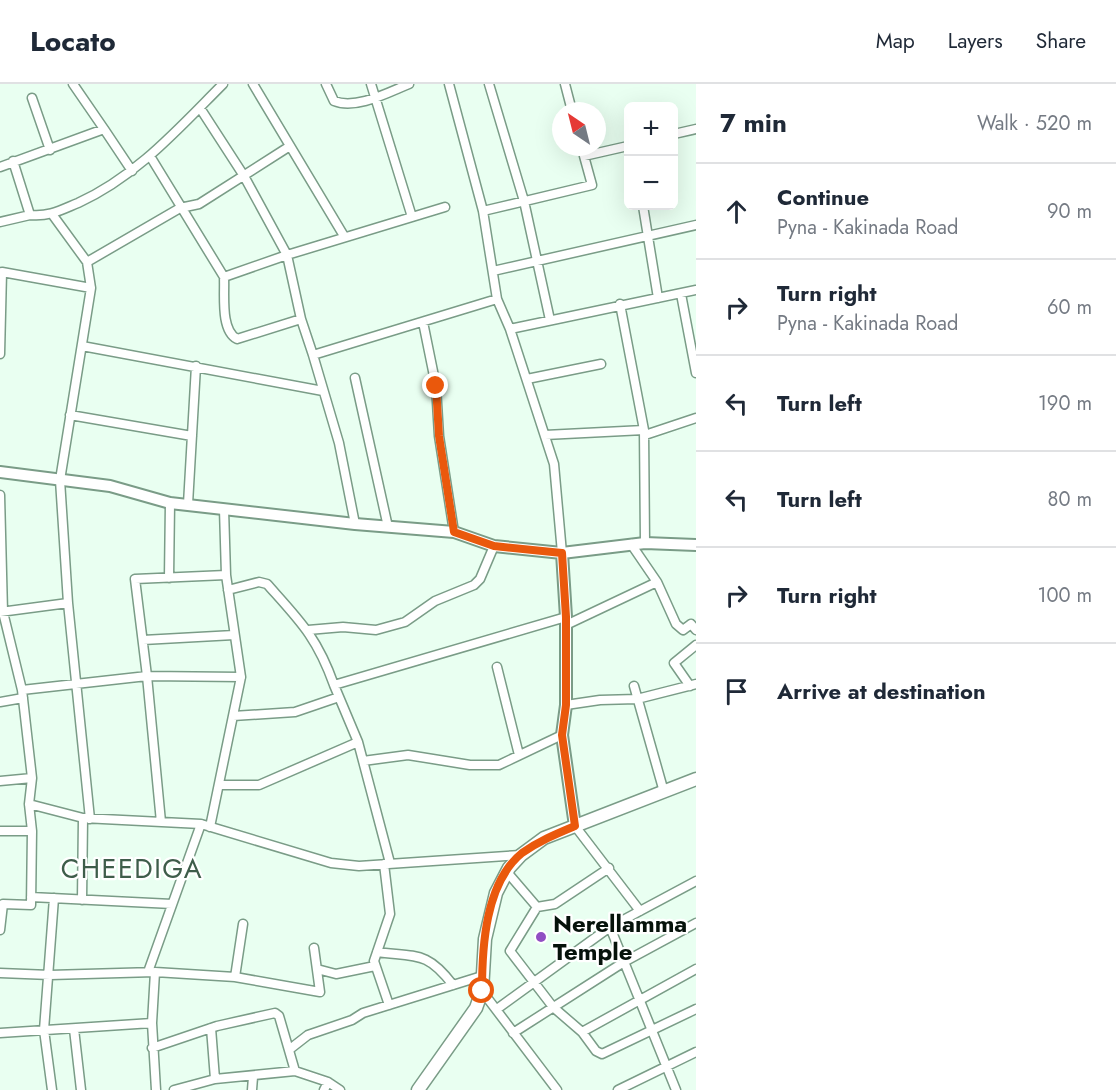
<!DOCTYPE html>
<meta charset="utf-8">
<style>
:root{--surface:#fff;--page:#f6f6f7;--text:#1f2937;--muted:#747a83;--line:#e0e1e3}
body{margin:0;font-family:Jost,sans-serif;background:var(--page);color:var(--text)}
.controls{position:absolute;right:18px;top:18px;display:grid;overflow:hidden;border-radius:9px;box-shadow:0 6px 24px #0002}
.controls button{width:54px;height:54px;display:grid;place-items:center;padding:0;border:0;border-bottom:2px solid var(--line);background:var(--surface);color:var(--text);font:30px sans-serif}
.compass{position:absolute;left:552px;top:18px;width:54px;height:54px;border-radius:50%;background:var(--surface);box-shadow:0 6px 24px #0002;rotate:325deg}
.stop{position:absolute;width:18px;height:18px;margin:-14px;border:4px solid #ea580c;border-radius:50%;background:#fff}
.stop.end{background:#ea580c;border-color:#fff;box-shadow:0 2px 6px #0008}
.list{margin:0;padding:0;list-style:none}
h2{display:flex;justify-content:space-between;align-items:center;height:78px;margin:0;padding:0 24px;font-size:26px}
h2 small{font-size:20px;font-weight:400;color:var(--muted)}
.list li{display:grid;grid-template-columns:39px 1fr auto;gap:18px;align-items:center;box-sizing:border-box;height:96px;padding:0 24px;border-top:2px solid var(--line)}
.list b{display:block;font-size:22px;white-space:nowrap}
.list p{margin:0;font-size:20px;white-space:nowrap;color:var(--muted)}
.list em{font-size:20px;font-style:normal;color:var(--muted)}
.icon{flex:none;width:33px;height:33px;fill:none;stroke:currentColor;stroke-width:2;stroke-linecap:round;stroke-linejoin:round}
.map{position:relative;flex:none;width:696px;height:1006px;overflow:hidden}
header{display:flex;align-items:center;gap:36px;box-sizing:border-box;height:84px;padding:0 30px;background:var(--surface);border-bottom:2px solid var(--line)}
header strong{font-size:28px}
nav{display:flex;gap:33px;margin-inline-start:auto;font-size:21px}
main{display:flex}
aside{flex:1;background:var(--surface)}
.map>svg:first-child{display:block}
</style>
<header>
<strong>Locato</strong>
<nav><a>Map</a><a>Layers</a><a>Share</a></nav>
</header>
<main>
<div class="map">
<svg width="696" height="1006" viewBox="0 0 696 1006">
<rect width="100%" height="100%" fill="#e9fff1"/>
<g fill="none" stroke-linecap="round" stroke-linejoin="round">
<defs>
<path id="minor" d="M73,0l31,45
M253,0l91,152
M326,0l8,17c22,9 55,-9 75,-17
M371,0l41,133
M449,0l34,127 14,88 13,30 44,135 8,89
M489,0l35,117 26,119
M565,0l7,27
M32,14l18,52
M674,50l22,-5
M150,72l74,121 63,-22 -43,-79 -44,-68
M13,77l17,54c19,2 31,-5 48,-12 59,-27 100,-74 145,-119
M0,83l104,-38 28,42
M643,122l15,92
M483,127l109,-26 -8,-29 44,-10
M52,130l35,48 93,-54 19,-4 91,-58
M0,138l30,-7
M87,178l4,26 -31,192 8,123 22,216
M493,187l203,-46
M224,193c1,17 -4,53 13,62l64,-20
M681,210l15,79
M620,220l24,126 1,113
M423,238l13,64 3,50 15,96
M510,245l186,-39
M82,262l241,45
M0,270l2,-82 89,16
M313,271l-12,-36 -14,-64 158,-48
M355,294l33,149
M527,295l74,-15
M70,331l122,21
M545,351l99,-5
M645,351l51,-17
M0,411l3,117 19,78 10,88 -3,26 3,27 -1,74 -28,-1 -3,26
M188,420l8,-138
M224,425l2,66 15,102 -94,-1 -12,-97 91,-4
M355,440l-16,-81 -26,-88 184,-56
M631,460l26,38 19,42 7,6 8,-6 5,6
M169,494l1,-75
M228,506l31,-8 8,2c33,37 50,53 67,101
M0,528l68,-9
M566,541l91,-43
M308,546l35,-3 33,3 29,-8 30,-21 39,-16 6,-6 14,-33
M143,556l91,-5
M497,583l22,88
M634,602l30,106
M690,602l-16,-23 22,-18
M22,606l125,-14 14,146
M0,618l23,-4
M566,621l34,-5 37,-1 59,-15
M233,632l62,-4 44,-15
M363,677l45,-6 62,10h29l63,-30
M0,697l32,-3
M219,701h40l99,-43
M29,720l54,14 118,6 -53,148
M201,740l130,39 28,3 162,-11
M575,742l65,85
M210,743l31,-150
M0,747h32
M390,779l-32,-121 -24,-57 232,-68
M384,780l6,50 -16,47 15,44
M507,788l30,35 18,-3 54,-36
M31,813l141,7
M82,816l1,-82
M537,823l-27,44 43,56 29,25 114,-63
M377,868c40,5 50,-1 76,33
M317,885l19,5 39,-8
M155,888l80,5 85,15 -6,-44
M0,889l50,2 105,-3 -3,51 4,67
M235,893l8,-53
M482,907l75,99
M497,925l113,-82
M211,944l4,51
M74,945l7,61
M582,948l14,19 6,3 94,-45
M0,949l152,-10
M513,949l111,-71 72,-39
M152,964l65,-22 58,-13 4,3 16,55
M290,965l18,-14 44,-15 11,-7 119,-37
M328,998l12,8
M52,1006l-8,-60 10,-132
M174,1006l41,-11 80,-8 33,11 -4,8
M252,1006l1,-13
M618,1006l78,-38
M676,1006l-66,-163 86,-46"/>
<path id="tertiary" d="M0,388l110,14 60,17 185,21 99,8 40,14 68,7
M575,742l-13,-91 4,-30v-88l-4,-64 83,-10 51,2"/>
<path id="primary" d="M418,1006l58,-82 6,-17 3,-52 11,-46 13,-25 12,-13 23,-17 152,-59"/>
</defs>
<!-- minor casing -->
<use href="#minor" stroke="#7a9c87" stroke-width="11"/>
<!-- tertiary casing -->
<use href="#tertiary" stroke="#7a9c87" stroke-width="14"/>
<!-- primary casing -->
<use href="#primary" stroke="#7a9c87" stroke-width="15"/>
<!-- minor -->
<use href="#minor" stroke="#fff" stroke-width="8"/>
<!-- tertiary -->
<use href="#tertiary" stroke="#fff" stroke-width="10"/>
<!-- primary -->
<use href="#primary" stroke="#fff" stroke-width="12"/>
</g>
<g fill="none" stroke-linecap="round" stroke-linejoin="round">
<!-- route -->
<path stroke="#ea580c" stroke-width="8" d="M436,302l3,50 15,96 40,14 68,7 4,64v88l-4,30 13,91c-19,8 -36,15 -53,27 -37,30 -40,95 -40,138"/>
</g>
<!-- markers -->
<circle fill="#914ec3" stroke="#fff" stroke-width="2" cx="541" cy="853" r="6"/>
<g text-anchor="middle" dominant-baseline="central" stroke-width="4.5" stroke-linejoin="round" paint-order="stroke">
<!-- poi labels -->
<g font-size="24" font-weight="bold" fill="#06120b" stroke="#fff" text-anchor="start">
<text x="553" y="839">Nerellamma<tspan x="553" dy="28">Temple</tspan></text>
</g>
<!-- quarter labels -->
<g font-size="27" letter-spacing="1.5" fill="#3e5d4a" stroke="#fff">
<text x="132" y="784">CHEEDIGA</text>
</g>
</g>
</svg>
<div class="controls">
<button>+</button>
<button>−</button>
</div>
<svg class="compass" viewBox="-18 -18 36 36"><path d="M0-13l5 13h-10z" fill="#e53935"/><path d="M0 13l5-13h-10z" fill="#747a83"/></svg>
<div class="stop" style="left:482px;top:907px"></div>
<div class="stop end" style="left:436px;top:302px"></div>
</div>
<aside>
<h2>7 min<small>Walk · 520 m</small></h2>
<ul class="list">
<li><svg class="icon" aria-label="ahead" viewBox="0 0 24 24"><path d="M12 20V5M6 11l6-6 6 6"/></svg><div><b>Continue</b><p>Pyna - Kakinada Road</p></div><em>90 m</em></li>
<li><svg class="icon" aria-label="right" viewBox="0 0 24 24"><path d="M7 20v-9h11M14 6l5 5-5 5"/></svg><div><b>Turn right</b><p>Pyna - Kakinada Road</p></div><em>60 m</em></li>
<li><svg class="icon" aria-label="left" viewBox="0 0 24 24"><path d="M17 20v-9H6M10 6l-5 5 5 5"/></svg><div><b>Turn left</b></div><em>190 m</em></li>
<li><svg class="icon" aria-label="left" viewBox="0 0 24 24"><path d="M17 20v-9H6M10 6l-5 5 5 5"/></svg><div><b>Turn left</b></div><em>80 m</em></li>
<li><svg class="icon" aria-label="right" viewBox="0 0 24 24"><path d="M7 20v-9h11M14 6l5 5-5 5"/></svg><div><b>Turn right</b></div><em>100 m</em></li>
<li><svg class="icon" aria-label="arrive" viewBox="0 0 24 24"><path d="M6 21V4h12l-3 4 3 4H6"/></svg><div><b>Arrive at destination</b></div></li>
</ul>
</aside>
</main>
